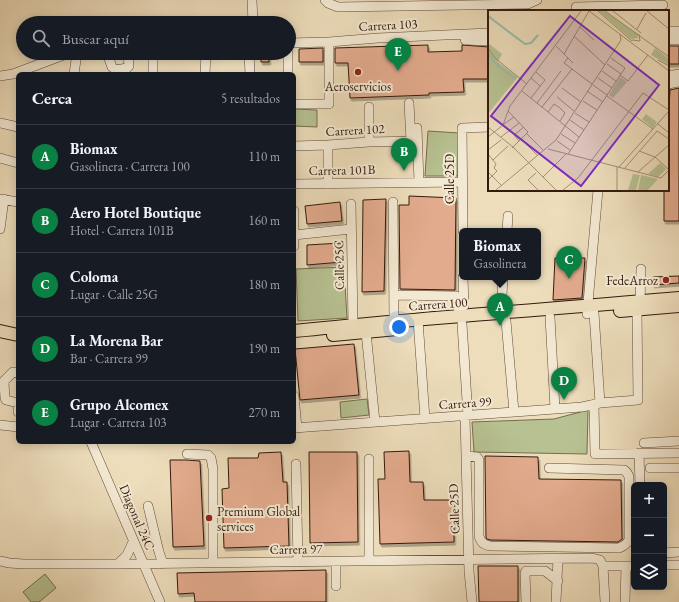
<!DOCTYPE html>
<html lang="es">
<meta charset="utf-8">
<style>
:root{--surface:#171b24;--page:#20242c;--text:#f1f3f6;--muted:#9ea1a6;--line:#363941;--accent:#0b8043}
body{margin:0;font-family:"EB Garamond",serif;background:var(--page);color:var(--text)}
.controls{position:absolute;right:12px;bottom:12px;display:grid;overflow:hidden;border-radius:6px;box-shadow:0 2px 10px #0003}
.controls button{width:36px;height:36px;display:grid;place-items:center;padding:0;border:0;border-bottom:1px solid var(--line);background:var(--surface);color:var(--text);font:20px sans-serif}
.you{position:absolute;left:399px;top:327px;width:14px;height:14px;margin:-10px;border:3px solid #fff;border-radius:50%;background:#1a73e8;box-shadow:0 0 0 6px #1a73e833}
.badge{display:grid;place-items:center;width:26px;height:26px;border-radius:50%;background:var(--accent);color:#fff;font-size:13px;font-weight:700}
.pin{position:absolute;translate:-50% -33px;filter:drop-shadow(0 1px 2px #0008)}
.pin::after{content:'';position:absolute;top:21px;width:14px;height:12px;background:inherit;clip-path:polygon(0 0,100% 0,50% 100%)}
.popup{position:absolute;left:459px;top:228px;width:82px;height:52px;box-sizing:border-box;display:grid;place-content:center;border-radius:6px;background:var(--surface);filter:drop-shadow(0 1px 3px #0005);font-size:13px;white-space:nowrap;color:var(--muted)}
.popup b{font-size:15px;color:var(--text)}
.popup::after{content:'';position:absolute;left:50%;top:100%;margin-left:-8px;border:8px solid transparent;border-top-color:var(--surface)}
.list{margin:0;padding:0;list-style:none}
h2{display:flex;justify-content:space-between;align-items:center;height:52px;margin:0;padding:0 16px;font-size:17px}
h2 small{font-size:13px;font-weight:400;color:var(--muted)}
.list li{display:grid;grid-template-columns:26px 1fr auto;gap:12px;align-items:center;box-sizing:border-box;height:64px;padding:0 16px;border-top:1px solid var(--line)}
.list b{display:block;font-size:15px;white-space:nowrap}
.list p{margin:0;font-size:13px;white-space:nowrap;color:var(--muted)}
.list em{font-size:13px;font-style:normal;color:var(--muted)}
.icon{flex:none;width:22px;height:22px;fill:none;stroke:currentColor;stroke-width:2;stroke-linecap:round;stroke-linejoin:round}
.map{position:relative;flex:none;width:679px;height:602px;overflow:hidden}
.search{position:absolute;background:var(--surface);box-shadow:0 2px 10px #0003;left:16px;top:16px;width:280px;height:44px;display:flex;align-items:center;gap:10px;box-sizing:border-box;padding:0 14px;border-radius:22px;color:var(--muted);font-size:15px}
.panel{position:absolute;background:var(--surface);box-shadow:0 2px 10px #0003;left:16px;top:72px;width:280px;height:372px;border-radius:6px}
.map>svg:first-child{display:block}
</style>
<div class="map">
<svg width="679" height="602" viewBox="0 0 679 602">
<defs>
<filter id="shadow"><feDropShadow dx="1.5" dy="3" stdDeviation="0" flood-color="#0004"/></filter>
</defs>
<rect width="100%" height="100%" fill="#edddbb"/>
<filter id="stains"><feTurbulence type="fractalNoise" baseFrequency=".005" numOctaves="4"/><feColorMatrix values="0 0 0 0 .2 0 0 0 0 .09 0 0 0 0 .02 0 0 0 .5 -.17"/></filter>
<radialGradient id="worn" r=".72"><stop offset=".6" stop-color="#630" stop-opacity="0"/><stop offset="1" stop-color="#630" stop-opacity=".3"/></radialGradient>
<!-- green -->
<path fill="#b7c191" stroke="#766d4f" d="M294,109l23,1v17l-23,-1z
M428,131l31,2 -1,43h-33z
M344,267l3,51 -49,3 -2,-52z
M367,399l2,16 -28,3 -1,-16z
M588,410l-1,44 -113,-2 -2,-30 82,-3z
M45,574l11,14 -17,14h-8l-8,-10z"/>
<!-- building -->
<path fill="#e3ab8e" stroke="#34190d" filter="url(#shadow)" d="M428,45v7l34,-1v-6l27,2v32h-26l1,13 -35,1v2l-79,3 -2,-35h-13v-15z
M668,46h11v18h-11z
M323,48v14h-24v-13z
M261,53h8v9h-8z
M679,88v133h-15v-31h4v-62l2,-38z
M409,196l47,2 -1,92 -55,-1 -1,-84h10z
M386,199l-2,92 -22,1 1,-92z
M340,202l2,19 -35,3 -2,-18z
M341,243l1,19 -35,3v-20z
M555,258h30l-3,40 -29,2z
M679,276v7l-26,2v-8z
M354,344l5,51 -59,5 -5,-51z
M409,451l1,31h13l1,18h30v42l-74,2 -2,-65h7l-1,-27z
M281,452l2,30h4l2,64 -65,2 -2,-59 7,-1 -1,-30h30l1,-5z
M309,452h48l1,90 -48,1z
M485,456l53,1 1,22 82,1 1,59 -4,3 -127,-2 -4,-1 -1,-1z
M170,460h16l14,1 4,85 -31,1z
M478,566h40v36h-39z
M326,570v32h-131l-1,-9 -16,1 -1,-21z"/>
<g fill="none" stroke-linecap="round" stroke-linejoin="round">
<defs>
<path id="minor" d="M252,0l1,23
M325,0l3,3 10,4 190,-3 9,-4
M576,7l87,-2
M668,31h11
M465,40l24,1
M668,40h11
M289,43l40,-1 49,-4 111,-5
M107,53l5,14 4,3 11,-2 2,-2 -1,-13
M249,53l1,21
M288,53v21
M74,74l3,-21
M153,74v-21
M205,74l1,-21
M0,76l13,-2 56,-21
M668,76l11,-2
M668,84l11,-2
M409,103l2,38
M294,104h35v-62
M369,107v35
M0,123l18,4
M417,128l2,54
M328,145v39
M294,146l34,-1 41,-3 48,-1
M0,158l18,5
M294,184l168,-2
M0,199l18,3
M393,202l1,119
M351,204l2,121
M0,229l4,-30
M463,231l-1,-103 27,-1
M507,231l1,-15
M294,235l57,-6
M294,246v-35
M463,277l1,29
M394,295l62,1 2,2 1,19
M640,301l1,-32
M501,313l2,-36
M594,313l6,90
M587,314l11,-124
M550,317l5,92
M418,320l7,99
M506,321l8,91
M462,324l6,92
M366,332l9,90
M18,373l-5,-1 -9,9v2l1,15 1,2 12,3v9
M294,396l3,32
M594,404l1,50
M465,416l4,155 3,31
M0,425l18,2
M294,428l288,-21 18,-4 38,-3 -1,-90
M91,442l69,160
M644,443l35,-2
M639,453l1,32
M187,454l21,1 3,3 2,11v94
M595,454l84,-1
M466,456l11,1 2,3v76c2,7 5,9 11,10l129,2c5,-2 8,-4 10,-8v-63c-1,-4 -2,-5 -5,-7l-75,-2
M296,464l2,98
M650,468h29
M148,506l11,46 4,12
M664,553l15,-1
M0,561l9,2 15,1h94l474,-6 8,2 3,6 2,36
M336,561v25
M369,561v-102
M118,564l9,-9 6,-13
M664,565h15
M603,566h31
M526,602l-1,-29 1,-2h19l13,10
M556,602l2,-44
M625,602l1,-36"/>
<path id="major" d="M620,311l59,-5
M0,331l18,4
M294,331c128,-13 257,-22 385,-33
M333,335l64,-6"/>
</defs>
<!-- minor casing -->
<use href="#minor" stroke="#624a38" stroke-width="10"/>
<!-- major casing -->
<use href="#major" stroke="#34190d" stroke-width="14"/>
<!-- minor -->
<use href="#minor" stroke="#f3e9d3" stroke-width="9"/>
<!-- major -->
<use href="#major" stroke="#edddbb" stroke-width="12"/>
</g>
<!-- markers -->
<g fill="#8f2418" stroke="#f3e9d3" stroke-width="1.5">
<circle cx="358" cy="72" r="4"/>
<circle cx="666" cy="280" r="4"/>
<circle cx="209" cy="518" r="4"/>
</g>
<g text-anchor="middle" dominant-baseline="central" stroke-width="4" stroke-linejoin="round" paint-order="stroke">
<!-- street labels -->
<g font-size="13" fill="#34190d" stroke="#f3e9d3">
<text transform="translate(388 25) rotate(-3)">Carrera 103</text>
<text transform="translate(355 130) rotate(-3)">Carrera 102</text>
<text transform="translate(342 170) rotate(-1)">Carrera 101B</text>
<text transform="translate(449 179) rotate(-90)">Calle 25D</text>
<text transform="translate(339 265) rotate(-91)">Calle 25C</text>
<text transform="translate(438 304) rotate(-4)">Carrera 100</text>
<text transform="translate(465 403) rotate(-4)">Carrera 99</text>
<text transform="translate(454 509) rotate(-92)">Calle 25D</text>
<text transform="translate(137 517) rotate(67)">Diagonal 24C</text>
<text transform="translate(296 549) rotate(-1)">Carrera 97</text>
</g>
<!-- poi labels -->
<g font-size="13" fill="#34190d" stroke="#f3e9d3">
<text x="358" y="86">Aeroservicios</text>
<text x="658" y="280" text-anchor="end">FedeArroz</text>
<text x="217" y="511" text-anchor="start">Premium Global<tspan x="217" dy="15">services</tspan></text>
</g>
</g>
<!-- overview -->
<g transform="translate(488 10)">
<rect width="181" height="181" fill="#edddbb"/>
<path d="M111,1h5l34,23v4l-7,1zM0,33l14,11 -4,8 20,15 -30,37zM167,38l14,11v6l-18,-10zM132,67l7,5 -14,16 -4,-3zM158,104l11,8 -4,6 -11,-9zM172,153l6,6 -8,8 -10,-3zM145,164l7,1 -4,15h-8zM153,165l17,4 -10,11h-10z" fill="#b7c191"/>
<path fill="none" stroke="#99bcad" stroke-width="2" d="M0,6l37,28 6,-1 7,-8M0,43l7,10 21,16"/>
<path fill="none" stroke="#a38f75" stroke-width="1" d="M101,1l80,60M110,1l34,30M117,1l64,46M125,1l28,22M159,1l22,18M92,17l14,13M149,19l9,-16M86,26l31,29M144,30l8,1 -1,-7M68,36l17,17M0,38l7,10 32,26M76,44l25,-43M80,48l-4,5 28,21M170,50l11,6M119,54l14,10M114,61l14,10M132,65l8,6 20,-26M43,68l9,8M110,68l14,10M105,75l14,10M74,78l19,14M34,81l57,46M99,81l16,11M119,86l46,33M69,87l17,14M43,88l14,-18 -9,-8M95,91l14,9M49,93l24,-32M54,97l30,-38M20,101l20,21 -16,16M60,102l6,-8 6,4 5,5 -5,8M87,103l14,9M82,110l14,10M16,114l10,-7M170,114l11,9M0,117l25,20 43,43M39,124l17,17M73,124l14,9M0,127l15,-12 7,-19 71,-95M13,127l18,-14M33,129l17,17M31,131l-5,-6 10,-8M69,131l13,9M60,139l113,29 8,-8M0,140l13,-10M151,141l16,6 13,12M0,144l8,10 -2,4 3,3 -9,9M80,144l57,-86 -14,-10M5,150l15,-14M131,157l50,-56M136,159l33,-38 12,8M0,162l14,14M150,162l31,-27M48,163l-8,7 10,10M55,167l23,-23M8,180l60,-50 65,-100 -1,-6M75,180l15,-12 65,-85 26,17M129,180v-23"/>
<path fill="#7b2cbf" fill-opacity="0.15" stroke="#7b2cbf" stroke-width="2" d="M82,6l89,69 -78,101 -90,-70z"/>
<rect width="181" height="181" fill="none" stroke="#34190d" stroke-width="2"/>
</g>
<rect width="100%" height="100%" filter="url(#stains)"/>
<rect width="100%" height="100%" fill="url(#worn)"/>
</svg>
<div class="controls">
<button>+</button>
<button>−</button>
<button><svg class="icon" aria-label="layers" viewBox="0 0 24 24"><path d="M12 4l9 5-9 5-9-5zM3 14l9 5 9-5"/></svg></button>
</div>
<div class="you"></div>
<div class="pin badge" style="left:500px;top:326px">A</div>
<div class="popup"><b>Biomax</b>Gasolinera</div>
<div class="pin badge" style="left:404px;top:171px">B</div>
<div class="pin badge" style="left:569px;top:279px">C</div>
<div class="pin badge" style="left:564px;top:400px">D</div>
<div class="pin badge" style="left:398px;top:71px">E</div>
<div class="search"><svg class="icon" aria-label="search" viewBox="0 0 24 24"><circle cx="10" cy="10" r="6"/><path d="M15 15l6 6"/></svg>Buscar aquí</div>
<section class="panel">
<h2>Cerca<small>5 resultados</small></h2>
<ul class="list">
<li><span class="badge">A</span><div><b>Biomax</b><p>Gasolinera · Carrera 100</p></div><em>110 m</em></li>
<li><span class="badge">B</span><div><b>Aero Hotel Boutique</b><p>Hotel · Carrera 101B</p></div><em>160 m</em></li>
<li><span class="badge">C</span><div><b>Coloma</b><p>Lugar · Calle 25G</p></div><em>180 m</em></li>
<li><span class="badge">D</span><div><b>La Morena Bar</b><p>Bar · Carrera 99</p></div><em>190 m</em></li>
<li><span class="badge">E</span><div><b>Grupo Alcomex</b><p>Lugar · Carrera 103</p></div><em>270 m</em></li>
</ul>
</section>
</div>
